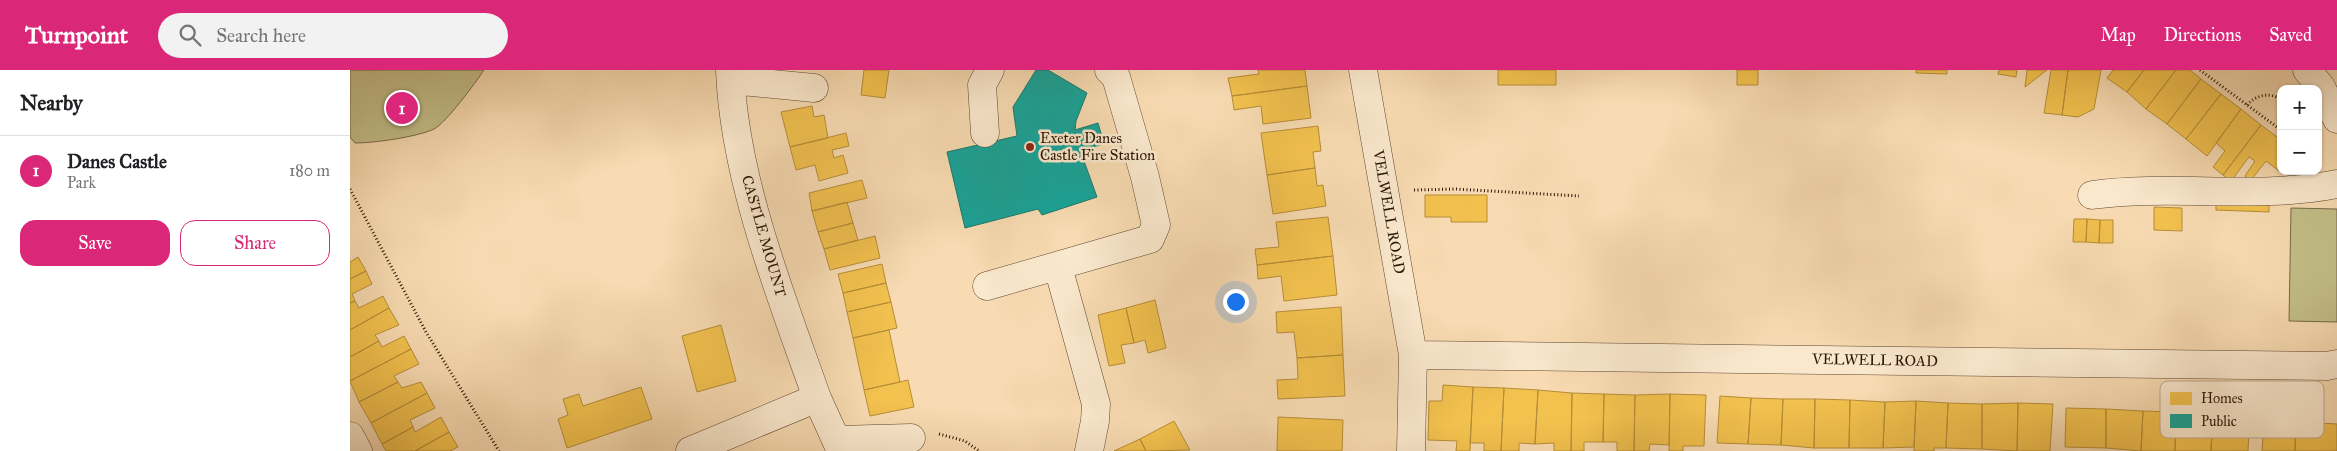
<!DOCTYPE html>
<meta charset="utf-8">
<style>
:root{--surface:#fff;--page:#f2f2f2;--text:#202124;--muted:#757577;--line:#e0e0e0;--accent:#db2777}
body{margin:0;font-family:"IM FELL Great Primer",serif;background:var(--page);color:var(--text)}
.controls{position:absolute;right:15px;top:15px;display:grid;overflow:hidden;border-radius:10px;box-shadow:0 1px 4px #0004}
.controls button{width:45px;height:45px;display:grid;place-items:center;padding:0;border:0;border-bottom:1px solid var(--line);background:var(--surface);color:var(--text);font:25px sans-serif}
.you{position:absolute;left:885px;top:231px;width:18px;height:18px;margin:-12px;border:4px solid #fff;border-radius:50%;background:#1a73e8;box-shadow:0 0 0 8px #1a73e833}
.badge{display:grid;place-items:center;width:32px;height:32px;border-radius:50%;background:var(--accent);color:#fff;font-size:16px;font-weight:700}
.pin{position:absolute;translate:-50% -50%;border:2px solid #fff;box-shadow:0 1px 5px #0006}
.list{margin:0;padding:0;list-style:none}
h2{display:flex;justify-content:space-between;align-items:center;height:65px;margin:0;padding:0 20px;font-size:21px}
h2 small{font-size:16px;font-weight:400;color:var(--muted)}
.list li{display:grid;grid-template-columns:32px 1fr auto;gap:15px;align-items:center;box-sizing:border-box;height:70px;padding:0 20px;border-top:1px solid var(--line)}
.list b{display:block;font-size:19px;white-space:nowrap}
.list p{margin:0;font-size:16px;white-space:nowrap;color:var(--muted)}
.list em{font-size:16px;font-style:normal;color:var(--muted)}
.actions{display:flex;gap:10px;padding:15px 20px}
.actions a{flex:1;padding:11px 0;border:1px solid var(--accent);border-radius:15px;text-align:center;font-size:18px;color:var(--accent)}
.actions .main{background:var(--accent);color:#fff}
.icon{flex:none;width:28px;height:28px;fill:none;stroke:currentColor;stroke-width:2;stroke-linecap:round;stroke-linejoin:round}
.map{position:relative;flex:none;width:1987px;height:381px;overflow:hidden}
header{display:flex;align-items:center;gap:30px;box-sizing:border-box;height:70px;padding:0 25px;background:var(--accent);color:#fff}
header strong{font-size:24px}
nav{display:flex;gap:28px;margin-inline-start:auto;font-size:18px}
.search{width:350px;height:45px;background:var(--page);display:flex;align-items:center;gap:12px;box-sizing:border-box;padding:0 18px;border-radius:28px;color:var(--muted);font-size:19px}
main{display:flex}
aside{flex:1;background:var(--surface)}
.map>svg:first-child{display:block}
</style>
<header>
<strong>Turnpoint</strong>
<div class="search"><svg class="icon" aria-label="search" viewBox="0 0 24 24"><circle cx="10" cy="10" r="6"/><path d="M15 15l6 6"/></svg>Search here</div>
<nav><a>Map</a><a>Directions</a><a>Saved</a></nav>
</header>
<main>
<aside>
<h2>Nearby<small></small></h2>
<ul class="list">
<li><span class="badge">1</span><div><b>Danes Castle</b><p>Park</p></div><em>180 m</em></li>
</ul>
<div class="actions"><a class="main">Save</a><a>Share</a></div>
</aside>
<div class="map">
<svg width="1987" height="381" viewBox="0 0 1987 381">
<rect width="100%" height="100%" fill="#f8dbb2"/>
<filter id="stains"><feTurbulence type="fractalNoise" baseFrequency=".004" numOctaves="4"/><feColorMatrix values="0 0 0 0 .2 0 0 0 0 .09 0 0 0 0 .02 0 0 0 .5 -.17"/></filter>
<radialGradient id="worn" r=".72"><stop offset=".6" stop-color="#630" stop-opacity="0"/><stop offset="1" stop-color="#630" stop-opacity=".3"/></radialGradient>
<!-- green -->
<path fill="#c3be88" stroke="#766946" d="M0,0h134c-8,12 -38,53 -50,59 -17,8 -60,14 -79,14l-5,-6z
M1941,138l46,1v113l-48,-1z"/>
<!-- homes -->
<path fill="#f2c14e" stroke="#b68d38" d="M514,0h25l-4,28 -24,-3z
M908,0h47l2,16 -75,10 -4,-18 31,-4z
M1148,0h58v15h-58z
M1387,0h21v15h-21z
M1566,0h31v4l-31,-1z
M1649,0h18l-1,7 -18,-3z
M1677,0h20l-22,17z
M1701,0h17l-6,45 -18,-2z
M1718,0h33l-7,39 -16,8 -16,-2z
M1763,0h31l-17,22 -20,-14z
M1794,0h32l-30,39 -19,-17z
M1826,0h14l11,9 -34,45 -21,-15z
M1851,9l20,15 -35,45 -19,-15z
M957,16l4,32 -48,6 -2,-18 -27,4 -2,-14z
M1871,24l20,15 -34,47 -21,-17z
M462,36l2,11 10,-2 4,23 -38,9 -9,-35z
M1891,39l20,16 -38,50 -10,-8 12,-16 -9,-8z
M1911,55l20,15v29l-2,2 -13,-10 -15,19 -6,-4 10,-15 -6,-4 -18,24 -8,-6z
M968,56l3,25 -8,1 2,16 -48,7 -6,-42z
M496,63l3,13 -17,4 2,8 9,-3 5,18 -29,8 -4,-16 -19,5 -6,-23z
M965,98l2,18 6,-1 3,21 -53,8 -6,-39z
M512,110l5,18 -55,13 -3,-18z
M1075,125h62v27h-36v-5h-26z
M1866,129l53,2v11l-53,-2z
M497,132l6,21 -35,9 -6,-21z
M1804,137l28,1v23l-28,-1z
M978,147l5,39 -76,9 -2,-16 24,-2 -3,-25z
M1724,149h13l-1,23h-13z
M1737,149l13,1 -1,23 -13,-1z
M1750,150h13v23h-14z
M503,153l5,17 -34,9 -6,-17z
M525,166l5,22 -50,12 -6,-21z
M983,186l4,39 -53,6 -3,-25 -23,3 -1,-14z
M8,187l8,14 -16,8v-17z
M532,194l4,19 -43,10 -5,-19z
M16,201l6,13 -20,10 3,7 -5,2v-24z
M536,213l5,19 -44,10 -4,-19z
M33,226l6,12 -39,22v-27l5,-2 4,7z
M805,230l11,48 -18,5 -3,-13 -11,3 -8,-35z
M541,232l6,26 -44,10 -6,-26z
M991,237l2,48 -46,3 -3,-26 -17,1 -1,-21z
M39,238l10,17 -24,10 4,6 -29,16v-27z
M776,238l8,35 -13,2 4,18 -16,3 -11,-51z
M371,255l15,56 -39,11 -15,-56z
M539,260l11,52 -36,8 -11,-52z
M54,266l7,13 -61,32v-24l29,-16 3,6z
M61,279l8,15 -25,12 4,6 -39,20 -9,-21z
M993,285l2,41 -67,3 -1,-19 21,-1 -1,-21z
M558,310l6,27 -44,9 -6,-26z
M48,312l4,6 19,-6 6,11 -56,30 -12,-21z
M1093,315l30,2 -3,64h-14l1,-10 -29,-1 1,-39h13z
M291,317l11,32 -85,29 -9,-29 10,-4 -5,-16 16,-5 4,12z
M1123,317l31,1 -3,63h-17v-8h-14z
M1154,318l34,2 -3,54 -16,-1v8h-18z
M1188,320l34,3 -1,58h-17v-8l-19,1z
M77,323l8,15 -25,12 3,7 -31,17 -11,-21z
M1222,323l32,1 -1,48h-19v9h-13z
M1254,324l31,1 -1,56h-17v-9h-14z
M1320,324l36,1 -2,51h-21v5h-14z
M1320,324l-1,51 -19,-1 -1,7h-15l1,-56z
M1370,326l31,2 -3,46 -31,-1z
M1401,328l32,1 -2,46 -33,-1z
M1433,329h32l-1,49 -33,-3z
M1465,329l35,1 -1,48h-35z
M1500,330l35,2 -2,46h-34z
M1566,331l32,2 -2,45h-12v3h-20z
M1566,331l-2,46 -31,1 2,-46z
M1598,333l34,1v45l-36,-1z
M1668,333l35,1 -3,47h-33z
M1668,333l-1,48 -35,-2v-45z
M1870,335l16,1 1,6 13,-1 -2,40h-37l2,-39 6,-1z
M1716,338l40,1v39l-41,-1z
M1756,339l37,2 -2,40 -35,-3z
M1793,341l33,1 -1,39h-34z
M1826,342h37l-2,39h-36z
M1930,343l16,1 -1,37h-33l2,-31 15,1z
M1970,343v10l17,1v27h-42l1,-37z
M91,347l8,15 -34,19h-29l-4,-7 31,-17 2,5z
M928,347l65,3 -1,31h-65z
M824,351l16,29 -44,1 -6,-12z
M99,362l9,15 -8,4h-35z
M790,369l6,12h-32z"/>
<!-- public -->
<path fill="#17a398" stroke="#1d786b" d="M686,0h12l39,23 -11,28 -1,9 23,-7 6,21 -24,6 17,47 -55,18 -4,-6 -73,19 -18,-76 70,-16 -4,-29z"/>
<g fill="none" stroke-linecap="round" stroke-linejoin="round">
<defs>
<path id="minor" d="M1013,0l50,285 -2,96
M1957,0l14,17 16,32
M381,10l83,8
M635,63l-3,-48 8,-15
M1742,125c81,-11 165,5 245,-11
M708,197l38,137 -1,17 -6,30
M637,216l163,-47 6,-14 -11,-48 -29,-100 -7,-7
M1063,285l914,11 10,-2
M467,328l24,53
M0,366l8,15
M487,370l74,-2
M340,381l127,-53c-36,-102 -83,-219 -87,-328"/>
</defs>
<!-- minor casing -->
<use href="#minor" stroke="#5e462f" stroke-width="29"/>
<!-- path -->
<path stroke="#2a1403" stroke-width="3" stroke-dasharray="1 2.5" stroke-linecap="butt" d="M1850,0l81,60
M1897,35c9,-10 22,-13 34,-6
M0,119l76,143 73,119
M1064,120l41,-1 124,7
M589,364l26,7 14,10"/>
<!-- minor -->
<use href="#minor" stroke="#fae8cd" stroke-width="28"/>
</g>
<!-- markers -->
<circle fill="#8f2418" stroke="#fae8cd" stroke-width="2" cx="680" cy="77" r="5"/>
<g text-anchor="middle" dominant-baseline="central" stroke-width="5" stroke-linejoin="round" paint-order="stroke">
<!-- poi labels -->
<g font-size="15" fill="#2a1403" stroke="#fae8cd" text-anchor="start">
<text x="690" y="68">Exeter Danes<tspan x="690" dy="17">Castle Fire Station</tspan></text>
</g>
<!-- street labels -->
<g font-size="15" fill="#2a1403" stroke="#fae8cd">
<text transform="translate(1039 142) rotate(80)">VELWELL ROAD</text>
<text transform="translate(414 166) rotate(74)">CASTLE MOUNT</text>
<text transform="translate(1525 290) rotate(1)">VELWELL ROAD</text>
</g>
</g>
<!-- legend -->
<rect x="1810" y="311" width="164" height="57" rx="8" fill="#fae8cd" stroke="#bca890" stroke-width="1"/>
<rect x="1820" y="322" width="22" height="13" fill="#f2c14e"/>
<rect x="1820" y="344" width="22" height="14" fill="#17a398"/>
<g font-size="14" fill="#2a1403">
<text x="1851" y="333">Homes</text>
<text x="1851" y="356">Public</text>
</g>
<rect width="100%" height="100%" filter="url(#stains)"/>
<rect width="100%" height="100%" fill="url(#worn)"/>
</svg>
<div class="controls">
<button>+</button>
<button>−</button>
</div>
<div class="you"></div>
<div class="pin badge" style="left:52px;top:38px">1</div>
</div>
</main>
